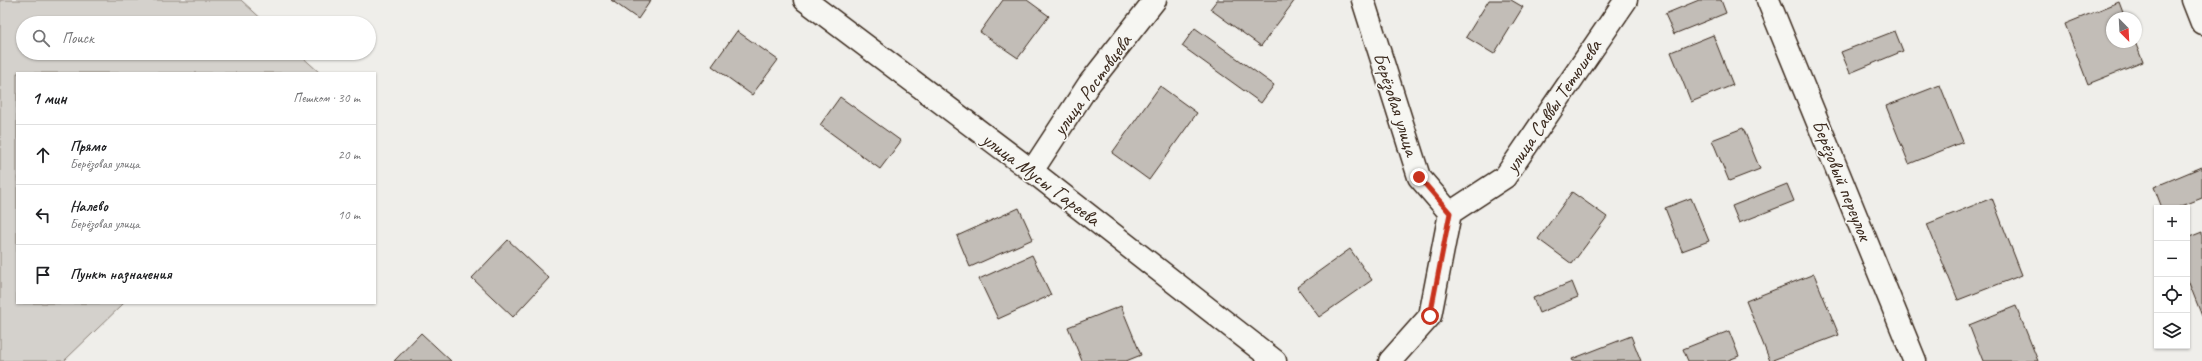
<!DOCTYPE html>
<html lang="ru">
<meta charset="utf-8">
<style>
:root{--surface:#fff;--page:#f2f2f2;--text:#202124;--muted:#757577;--line:#e0e0e0}
body{margin:0;font-family:Caveat,sans-serif;background:var(--page);color:var(--text)}
.controls{position:absolute;right:12px;bottom:12px;display:grid;overflow:hidden;border-radius:0px;box-shadow:0 1px 3px #0004}
.controls button{width:36px;height:36px;display:grid;place-items:center;padding:0;border:0;border-bottom:1px solid var(--line);background:var(--surface);color:var(--text);font:20px sans-serif}
.compass{position:absolute;left:2106px;top:12px;width:36px;height:36px;border-radius:50%;background:var(--surface);box-shadow:0 1px 3px #0004;rotate:156deg}
.stop{position:absolute;width:12px;height:12px;margin:-9px;border:3px solid #c8321e;border-radius:50%;background:#fff}
.stop.end{background:#c8321e;border-color:#fff;box-shadow:0 1px 4px #0008}
.list{margin:0;padding:0;list-style:none}
h2{display:flex;justify-content:space-between;align-items:center;height:52px;margin:0;padding:0 16px;font-size:17px}
h2 small{font-size:13px;font-weight:400;color:var(--muted)}
.list li{display:grid;grid-template-columns:26px 1fr auto;gap:12px;align-items:center;box-sizing:border-box;height:60px;padding:0 16px;border-top:1px solid var(--line)}
.list b{display:block;font-size:15px;white-space:nowrap}
.list p{margin:0;font-size:13px;white-space:nowrap;color:var(--muted)}
.list em{font-size:13px;font-style:normal;color:var(--muted)}
.icon{flex:none;width:22px;height:22px;fill:none;stroke:currentColor;stroke-width:2;stroke-linecap:round;stroke-linejoin:round}
.map{position:relative;flex:none;width:2202px;height:361px;overflow:hidden}
.search{position:absolute;background:var(--surface);box-shadow:0 1px 3px #0004;left:16px;top:16px;width:360px;height:44px;display:flex;align-items:center;gap:10px;box-sizing:border-box;padding:0 14px;border-radius:22px;color:var(--muted);font-size:15px}
.panel{position:absolute;background:var(--surface);box-shadow:0 1px 3px #0004;left:16px;top:72px;width:360px;height:232px;border-radius:0px}
.map>svg:first-child{display:block}
</style>
<div class="map">
<svg width="2202" height="361" viewBox="0 0 2202 361">
<rect width="100%" height="100%" fill="#efeeea"/>
<filter id="ink" filterUnits="userSpaceOnUse"><feTurbulence type="fractalNoise" baseFrequency=".025" numOctaves="2"/><feDisplacementMap in="SourceGraphic" scale="8" xChannelSelector="R" yChannelSelector="G"/><feConvolveMatrix kernelMatrix="1 2 1 2 8 2 1 2 1" color-interpolation-filters="sRGB"/></filter>
<g filter="url(#ink)">
<!-- green -->
<path fill="#d4d1cc" stroke="#887e75" d="M0,0h241l25,23h-243v30h275l22,20h-303v230h107l-60,58h-64z"/>
<!-- building -->
<path fill="#c2bdb7" stroke="#3b2a1e" d="M611,0h40l-13,19z
M1003,0h24l22,16 -31,42 -38,-26z
M1217,0h78l-34,46 -51,-37z
M1489,0h22l12,7 -29,47 -28,-17z
M1699,0h22l5,13 -52,21 -9,-20z
M2119,2l6,16h-13v24h23l8,20 -55,22 -23,-60z
M1195,28l79,57 -13,18 -79,-57z
M737,31l41,29 -26,35 -40,-29z
M1895,31l8,20 -53,22 -9,-21z
M1713,35l20,50 -42,17 -20,-50z
M1940,85l23,57 -54,22 -23,-58z
M1160,86l37,27 -48,67 -37,-27z
M840,97l61,44 -21,28 -60,-44z
M1743,128l17,41 -31,12 -17,-41z
M2202,167v31l-25,10h-15l-8,-21z
M1787,184l7,17 -55,22 -7,-17z
M1572,192l35,25 -35,47 -34,-25z
M1691,198l18,43 -27,10 -17,-43z
M1992,198l30,77 -64,25 -31,-76z
M1019,208l14,31 -63,28 -13,-31z
M2202,232v84l-15,-38v-40z
M508,240l41,38 -36,39 -41,-39z
M1350,249l22,31 -53,37 -22,-30z
M1032,255l19,40 -53,24 -19,-40z
M1814,274l25,61 -69,26 -24,-60z
M1572,282l6,15 -39,16 -6,-15z
M1121,306l20,49 -15,6h-44l-14,-34z
M2016,306l22,55h-55l-14,-36z
M1729,331l10,25 -13,5h-38l-5,-12z
M421,333l30,28h-57z
M1631,336l10,25h-68l-1,-2z"/>
<g fill="none" stroke-linecap="round" stroke-linejoin="round">
<defs>
<path id="minor" d="M805,0l227,171 243,190
M1363,0l56,177 31,36
M1768,0l147,361
M2193,0l9,23
M1032,171l57,-87 66,-84
M1450,213l55,-36 121,-177
M1390,361l40,-45 20,-103"/>
</defs>
<!-- minor casing -->
<use href="#minor" stroke="#3b2a1e" stroke-width="25"/>
<!-- minor -->
<use href="#minor" stroke="#f6f6f2" stroke-width="22"/>
</g>
</g>
<g fill="none" stroke-linecap="round" stroke-linejoin="round" filter="url(#ink)">
<!-- route -->
<path stroke="#c8321e" stroke-width="5" d="M1419,177l31,36 -20,103"/>
</g>
<g text-anchor="middle" dominant-baseline="central" stroke-width="3.5" stroke-linejoin="round" paint-order="stroke">
<!-- street labels -->
<g font-size="20" fill="#3b2a1e" stroke="#f6f6f2">
<text transform="translate(1092 85) rotate(-54)">улица Ростовцева</text>
<text transform="translate(1396 104) rotate(72)">Берёзовая улица</text>
<text transform="translate(1553 106) rotate(-56)">улица Саввы Тетюшева</text>
<text transform="translate(1041 179) rotate(37)">улица Мусы Гареева</text>
<text transform="translate(1842 180) rotate(68)">Берёзовый переулок</text>
</g>
</g>
</svg>
<div class="controls">
<button>+</button>
<button>−</button>
<button><svg class="icon" aria-label="locate" viewBox="0 0 24 24"><circle cx="12" cy="12" r="6"/><path d="M12 2v4M12 18v4M2 12h4M18 12h4"/></svg></button>
<button><svg class="icon" aria-label="layers" viewBox="0 0 24 24"><path d="M12 4l9 5-9 5-9-5zM3 14l9 5 9-5"/></svg></button>
</div>
<svg class="compass" viewBox="-18 -18 36 36"><path d="M0-13l5 13h-10z" fill="#e53935"/><path d="M0 13l5-13h-10z" fill="#757577"/></svg>
<div class="stop" style="left:1430px;top:316px"></div>
<div class="stop end" style="left:1419px;top:177px"></div>
<div class="search"><svg class="icon" aria-label="search" viewBox="0 0 24 24"><circle cx="10" cy="10" r="6"/><path d="M15 15l6 6"/></svg>Поиск</div>
<section class="panel">
<h2>1 мин<small>Пешком · 30 m</small></h2>
<ul class="list">
<li><svg class="icon" aria-label="ahead" viewBox="0 0 24 24"><path d="M12 20V5M6 11l6-6 6 6"/></svg><div><b>Прямо</b><p>Берёзовая улица</p></div><em>20 m</em></li>
<li><svg class="icon" aria-label="left" viewBox="0 0 24 24"><path d="M17 20v-9H6M10 6l-5 5 5 5"/></svg><div><b>Налево</b><p>Берёзовая улица</p></div><em>10 m</em></li>
<li><svg class="icon" aria-label="arrive" viewBox="0 0 24 24"><path d="M6 21V4h12l-3 4 3 4H6"/></svg><div><b>Пункт назначения</b></div></li>
</ul>
</section>
</div>
